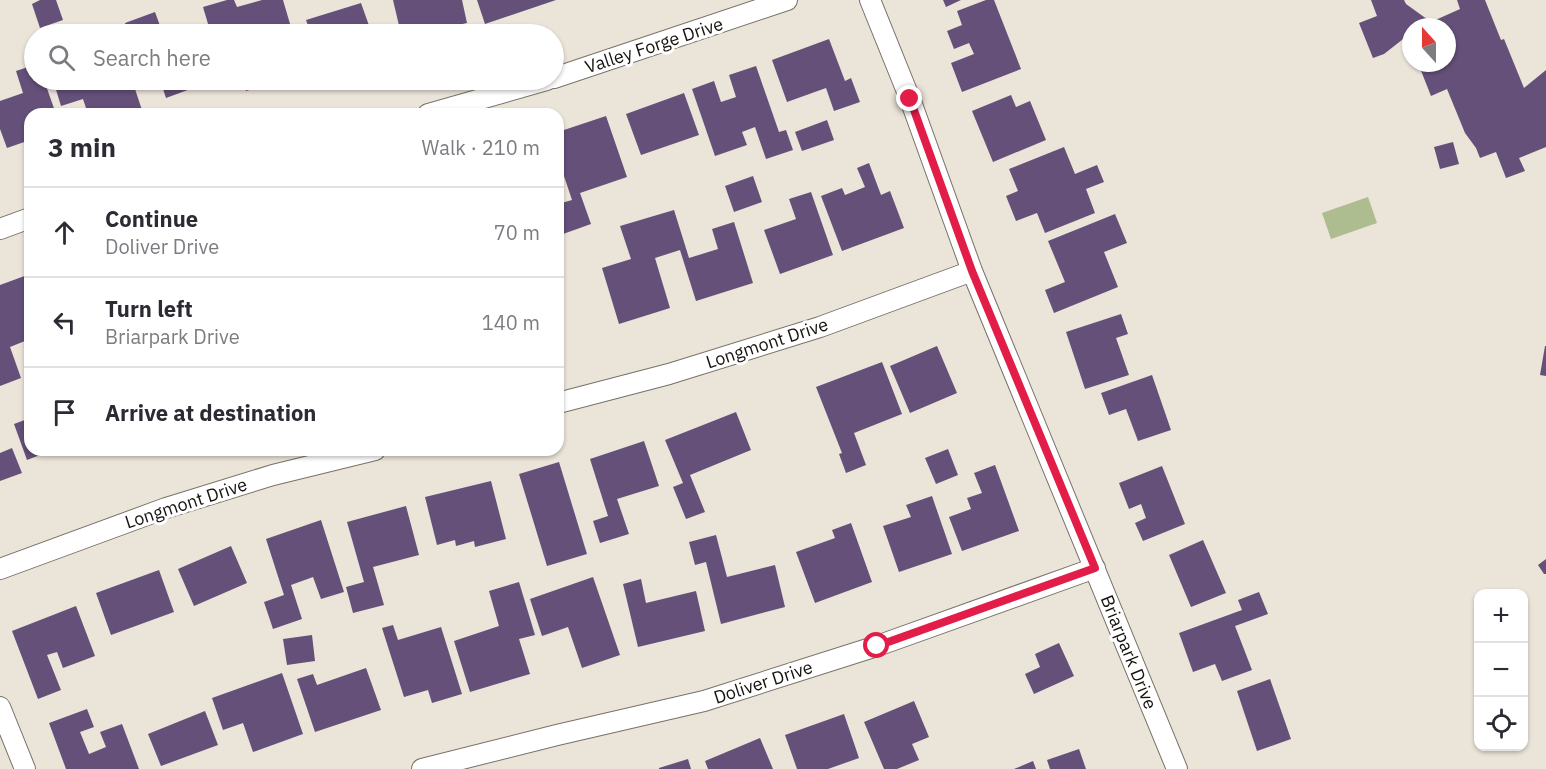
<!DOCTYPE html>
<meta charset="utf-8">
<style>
:root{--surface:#fff;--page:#f2f2f3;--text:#2b2b33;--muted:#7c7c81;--line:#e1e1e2}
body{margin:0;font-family:"IBM Plex Sans",sans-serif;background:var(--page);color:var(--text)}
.controls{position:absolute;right:18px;bottom:18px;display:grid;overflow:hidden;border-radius:12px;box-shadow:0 2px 4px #0004}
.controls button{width:54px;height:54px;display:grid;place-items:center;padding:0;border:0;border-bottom:2px solid var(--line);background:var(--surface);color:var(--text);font:30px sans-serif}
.compass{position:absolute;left:1402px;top:18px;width:54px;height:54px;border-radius:50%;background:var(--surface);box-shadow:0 2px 4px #0004;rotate:339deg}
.stop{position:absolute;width:18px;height:18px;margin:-14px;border:4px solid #e11d48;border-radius:50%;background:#fff}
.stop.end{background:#e11d48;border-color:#fff;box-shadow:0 2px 6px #0008}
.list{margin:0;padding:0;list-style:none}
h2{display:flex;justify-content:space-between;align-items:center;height:78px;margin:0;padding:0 24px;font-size:26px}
h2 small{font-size:20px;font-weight:400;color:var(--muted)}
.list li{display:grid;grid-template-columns:39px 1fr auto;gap:18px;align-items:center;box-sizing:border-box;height:90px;padding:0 24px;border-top:2px solid var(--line)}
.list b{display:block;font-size:22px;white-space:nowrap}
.list p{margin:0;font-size:20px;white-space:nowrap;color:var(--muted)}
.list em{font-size:20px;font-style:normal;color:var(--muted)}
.icon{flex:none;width:33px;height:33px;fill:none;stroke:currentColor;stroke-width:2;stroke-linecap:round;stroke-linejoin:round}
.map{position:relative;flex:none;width:1546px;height:769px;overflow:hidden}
.search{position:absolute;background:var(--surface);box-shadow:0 2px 4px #0004;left:24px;top:24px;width:540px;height:66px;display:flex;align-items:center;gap:15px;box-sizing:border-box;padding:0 21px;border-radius:33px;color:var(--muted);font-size:22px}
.panel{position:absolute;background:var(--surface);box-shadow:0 2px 4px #0004;left:24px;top:108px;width:540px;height:348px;border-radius:18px}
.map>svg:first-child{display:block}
</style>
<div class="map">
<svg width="1546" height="769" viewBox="0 0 1546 769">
<rect width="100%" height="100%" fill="#ebe4d9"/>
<!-- green -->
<path fill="#aebd8f" d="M1368,197l9,26 -46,16 -9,-26z"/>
<!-- building -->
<path fill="#645079" d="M40,0h16l7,20 -23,8 -8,-24z
M227,0h7l3,7 25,-7h21l10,34h-82l-8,-27z
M393,0h69l5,23 -50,11h-16z
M477,0h79l-71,24z
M943,0h18l-15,7z
M986,0h8l27,69 -59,23 -11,-29 23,-9 -5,-11 -15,6 -7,-18 15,-6 -5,-14z
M1371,0h33l2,4 25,18 29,-13 -3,-9h28l16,40 3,-1 20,49 22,-18v77l-27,11 6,13 -19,7 -10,-26 -16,6 -4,-10 -11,-15 -18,-44 -16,7 -13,-33h29v-36h-36v19l-4,-10 -23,18 -11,4 -14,-35 18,-7z
M361,3l11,31h-61l-5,-14z
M155,12l8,22h-34l-4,-11z
M829,39l16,42 6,-3 9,24 -26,9 -8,-23 -39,14 -15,-42z
M34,65v15h10l12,34h-26v26l-23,8 -7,-19v-28l23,-8 -7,-22z
M756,66l23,66 7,-2 7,20 -27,9 -11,-32 -13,5 5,13 -32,11 -23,-67 22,-8 7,21 15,-5 -7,-22z
M53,80h79l10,30 -12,4h-42l-5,-15 -22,7z
M160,80h42l2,4 -38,14z
M243,80h39l-36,11z
M684,93l15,42 -58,20 -15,-41z
M1011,95l5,12 14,-6 16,39 -53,22 -21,-51z
M606,116l21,61 -47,16 11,31 -28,10 -5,-15v-15l14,-4 -14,-42v-26z
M827,120l7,20 -32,11 -7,-19z
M1453,142l6,22 -19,5 -6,-22z
M1064,147l11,27 22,-9 7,17 -18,7 9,24 -50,20 -8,-20 -21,8 -10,-25 12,-5 -9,-22z
M869,163l12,32 9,-4 14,37 -62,23 -21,-55 21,-8 3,7 20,-8 -8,-19z
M753,176l9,26 -28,10 -9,-26z
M811,192l22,63 -53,19 -16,-44 32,-11 -7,-20z
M674,210l15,48 29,-9 -6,-20 22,-7 19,61 -57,18 -16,-51 -25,8 15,50 -51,16 -17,-56 29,-9 -11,-33z
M1115,214l12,29 -23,9 14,35 -64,26 -9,-23 20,-8 -17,-41z
M30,274v65l-20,8 11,31 -21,8v-101z
M558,314l6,24 -6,1z
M1121,314l7,20 -12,4 13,37 -44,14 -19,-57z
M937,346l20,47 -47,20 -20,-47z
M1545,346h1v30l-6,-1z
M882,362l20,52 -48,19 12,32 -20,8 -7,-19 3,-1 -26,-66z
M1152,375l19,55 -33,11 -12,-32 -17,6 -8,-22z
M736,412l15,38 -61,25 15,37 -19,7 -13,-32 10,-4 -18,-43z
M30,418v32h23l-26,10 -13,-36z
M644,441l15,45 -42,13 12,35 -29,9 -7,-22 15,-5 -18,-57z
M12,448l10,25 -22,8v-28z
M948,449l10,26 -22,9 -11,-26z
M559,462l28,92 -40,12 -28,-92z
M995,465l24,66 -57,20 -13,-34 22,-8 -4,-11 15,-5 -8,-20z
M1162,466l23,58 -42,17 -8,-18 11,-5 -5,-14 -12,5 -10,-26z
M491,481l15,58 -31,8 -1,-6 -18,5 -1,-6 -18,5 -12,-48z
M932,496l20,58 -53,18 -16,-46 28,-9 -5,-12z
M406,506l13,49 -46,12 11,38 -31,8 -7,-26 18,-5 -17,-60z
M321,520l23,72 -23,7 -8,-22 -22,8 11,34 -29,10 -9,-27 20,-7 -18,-56z
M851,523l21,59 -57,21 -19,-51 39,-14 -3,-8z
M716,535l11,42 48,-12 10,42 -64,17 -15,-62 -11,3 -6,-23z
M1203,540l23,53 -35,14 -22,-52z
M231,546l16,37 -53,23 -16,-37z
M1546,559v15h-2l-6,-9z
M159,570l15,42 -63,23 -15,-42z
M593,577l27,78 -38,13 -14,-41 -26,9 -12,-37z
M641,579l5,24 50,-12 9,40 -67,16 -15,-63z
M519,582l16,53 -16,4 11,35 -60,18 -16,-51 45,-15 -10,-35z
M1259,592l9,22 -33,12 17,44 -30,11 -7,-17 -22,8 -14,-39 63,-23 -4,-10z
M76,606l19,50 -32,12 -6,-16 -10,3 14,35 -23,9 -26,-68z
M393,625l5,15 43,-13 21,67 -30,9 -4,-13 -24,7 -22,-69z
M312,635l3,26 -28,4 -4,-26z
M1059,643l15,33 -40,18 -9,-20 15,-7 -5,-13z
M366,668l15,42 -66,22 -18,-53 16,-5 4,11z
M282,673l21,61 -50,18 -10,-29 -20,7 -11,-32z
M1270,679l21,60 -34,12 -20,-60z
M914,701l15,36 -17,7 7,16 -22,9h-13l-20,-47z
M87,709l7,18 -14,5 9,22 17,-7 -6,-15 22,-8 17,45h-73l-17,-46z
M205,711l13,34 -57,21 -13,-32z
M844,714l15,44 -31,11h-31l-12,-34z
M760,738l13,31h-65l-3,-8z
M1079,749l7,20h-36l-3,-9z
M688,759l3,10h-32v-1z
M1033,761l3,8h-22z"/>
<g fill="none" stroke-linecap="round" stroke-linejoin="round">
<defs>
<path id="street" d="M870,0l40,99 62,172 205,498
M554,78l233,-78
M428,114l119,-34
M0,229l30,-11
M558,403l111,-29 151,-47 152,-56
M0,569l166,-61 107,-33 102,-25
M0,707l25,62
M422,769l135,-34 147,-34 173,-55 218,-78"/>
</defs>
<!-- street casing -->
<use href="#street" stroke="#787167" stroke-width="22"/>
<!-- street -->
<use href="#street" stroke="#fff" stroke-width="20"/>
</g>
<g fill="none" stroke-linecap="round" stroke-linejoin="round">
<!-- route -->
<path stroke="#e11d48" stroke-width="8" d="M877,646l218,-78 -123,-297 -62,-172"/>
</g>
<g text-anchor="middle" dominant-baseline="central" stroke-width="6" stroke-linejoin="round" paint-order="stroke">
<!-- street labels -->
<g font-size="18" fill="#15130f" stroke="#fff">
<text transform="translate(654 45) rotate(-18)">Valley Forge Drive</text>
<text transform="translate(767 343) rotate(-18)">Longmont Drive</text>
<text transform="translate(186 503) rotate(-18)">Longmont Drive</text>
<text transform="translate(1129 652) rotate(68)">Briarpark Drive</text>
<text transform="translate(763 682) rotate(-18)">Doliver Drive</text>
</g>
</g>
</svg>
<div class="controls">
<button>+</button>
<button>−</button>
<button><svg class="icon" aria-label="locate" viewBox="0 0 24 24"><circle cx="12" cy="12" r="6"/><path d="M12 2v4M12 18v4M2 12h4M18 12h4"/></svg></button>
</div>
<svg class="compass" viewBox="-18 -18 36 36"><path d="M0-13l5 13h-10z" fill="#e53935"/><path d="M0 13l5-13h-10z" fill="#7c7c81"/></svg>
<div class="stop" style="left:877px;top:646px"></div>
<div class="stop end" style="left:910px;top:99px"></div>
<div class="search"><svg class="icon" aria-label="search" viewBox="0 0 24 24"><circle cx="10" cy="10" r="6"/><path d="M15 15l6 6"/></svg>Search here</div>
<section class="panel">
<h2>3 min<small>Walk · 210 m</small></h2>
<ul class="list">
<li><svg class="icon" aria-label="ahead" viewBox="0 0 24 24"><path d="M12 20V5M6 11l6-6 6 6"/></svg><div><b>Continue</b><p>Doliver Drive</p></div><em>70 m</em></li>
<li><svg class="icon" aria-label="left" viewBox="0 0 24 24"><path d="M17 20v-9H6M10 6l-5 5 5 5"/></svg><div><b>Turn left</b><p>Briarpark Drive</p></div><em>140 m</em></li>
<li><svg class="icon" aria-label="arrive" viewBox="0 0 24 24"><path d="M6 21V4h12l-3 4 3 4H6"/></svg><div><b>Arrive at destination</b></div></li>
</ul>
</section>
</div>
